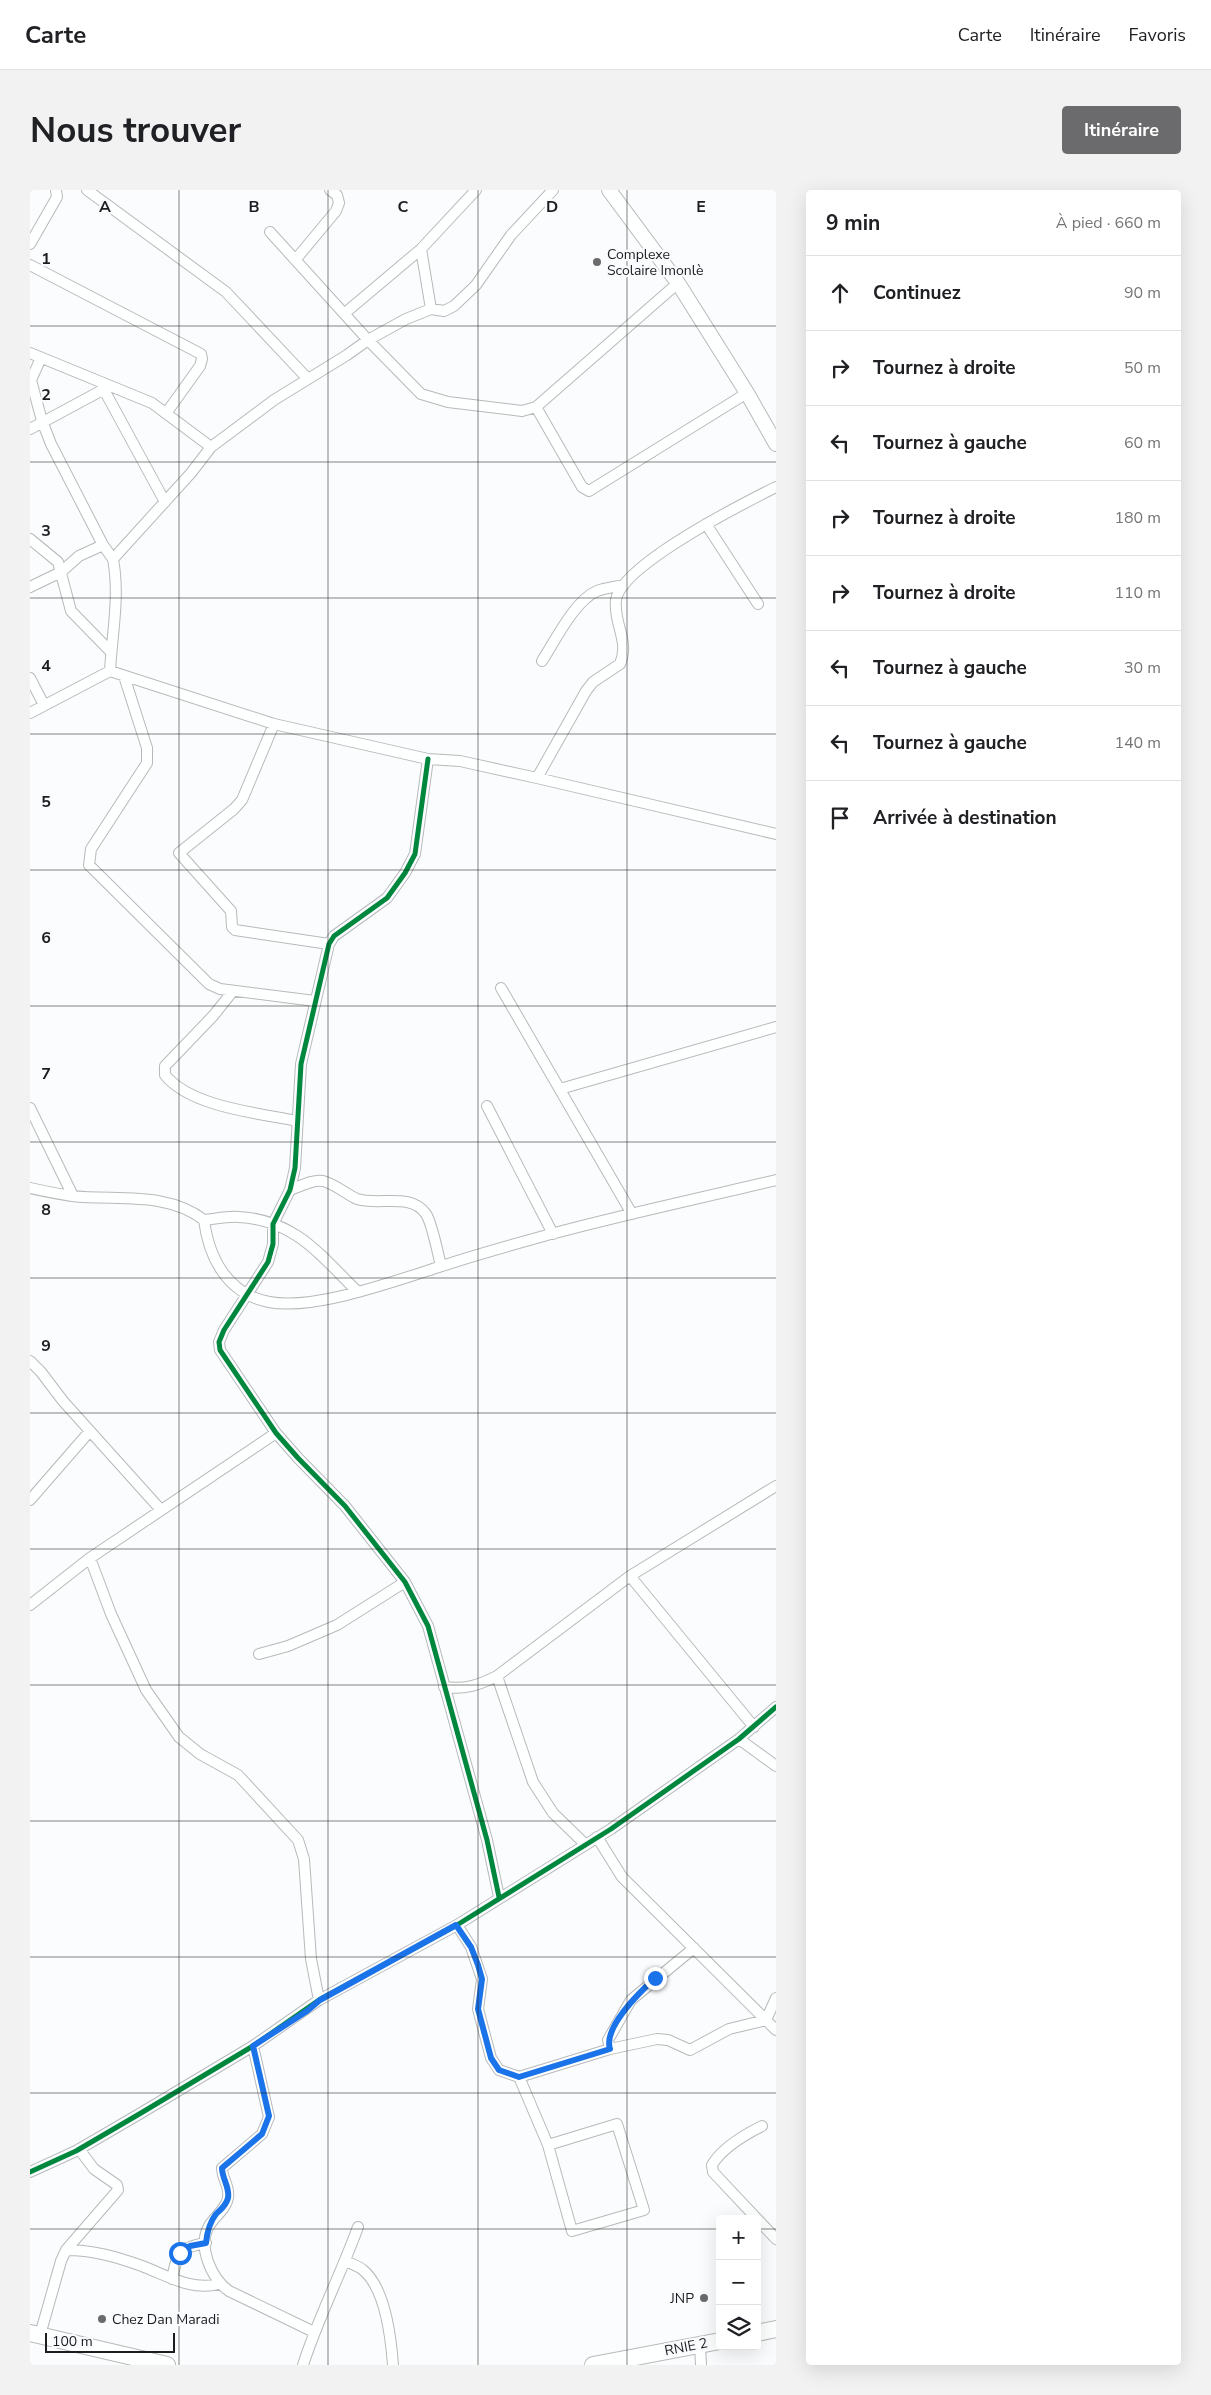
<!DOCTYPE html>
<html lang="fr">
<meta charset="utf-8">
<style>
:root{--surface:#fff;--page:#f2f2f2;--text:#202124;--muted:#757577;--line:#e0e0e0;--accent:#6b6b6d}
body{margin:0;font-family:"Nunito Sans",sans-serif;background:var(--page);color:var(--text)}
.controls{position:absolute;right:15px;bottom:15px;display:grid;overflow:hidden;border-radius:5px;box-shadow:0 5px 20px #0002}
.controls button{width:45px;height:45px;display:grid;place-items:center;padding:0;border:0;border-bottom:1px solid var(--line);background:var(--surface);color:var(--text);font:25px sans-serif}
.scale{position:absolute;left:15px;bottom:12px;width:130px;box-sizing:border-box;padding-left:5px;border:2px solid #1d1d1f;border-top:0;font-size:14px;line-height:18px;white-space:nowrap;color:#1d1d1f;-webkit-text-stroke:4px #fafbfe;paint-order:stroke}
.stop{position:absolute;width:15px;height:15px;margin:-11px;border:4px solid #1a73e8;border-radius:50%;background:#fff}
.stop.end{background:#1a73e8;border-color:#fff;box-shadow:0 1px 5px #0008}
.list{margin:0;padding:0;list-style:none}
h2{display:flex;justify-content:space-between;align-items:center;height:65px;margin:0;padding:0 20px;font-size:21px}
h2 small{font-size:16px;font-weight:400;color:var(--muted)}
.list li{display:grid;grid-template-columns:32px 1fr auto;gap:15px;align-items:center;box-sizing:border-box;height:75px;padding:0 20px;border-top:1px solid var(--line)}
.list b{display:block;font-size:19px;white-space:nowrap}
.list em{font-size:16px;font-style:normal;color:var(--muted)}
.icon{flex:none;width:28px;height:28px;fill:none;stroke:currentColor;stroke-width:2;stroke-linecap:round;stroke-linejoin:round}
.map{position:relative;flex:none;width:746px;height:2175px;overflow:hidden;border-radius:5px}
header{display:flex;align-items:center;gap:30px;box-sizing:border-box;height:70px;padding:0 25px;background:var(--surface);border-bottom:1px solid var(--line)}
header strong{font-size:24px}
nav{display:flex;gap:28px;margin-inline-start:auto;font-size:18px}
.intro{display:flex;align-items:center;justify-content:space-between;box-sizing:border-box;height:120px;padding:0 30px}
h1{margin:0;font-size:35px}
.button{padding:12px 22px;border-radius:5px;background:var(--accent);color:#fff;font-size:18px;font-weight:700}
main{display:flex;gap:30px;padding:0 30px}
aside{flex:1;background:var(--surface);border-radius:5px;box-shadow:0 5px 20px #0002}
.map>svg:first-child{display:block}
</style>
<header>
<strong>Carte</strong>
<nav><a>Carte</a><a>Itinéraire</a><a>Favoris</a></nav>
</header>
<div class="intro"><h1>Nous trouver</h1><a class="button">Itinéraire</a></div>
<main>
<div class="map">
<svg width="746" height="2175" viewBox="0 0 746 2175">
<rect width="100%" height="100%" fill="#fbfcfd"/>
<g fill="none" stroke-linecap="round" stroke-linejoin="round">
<defs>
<path id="minor" d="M57,0l139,102 81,86
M240,42l98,108 53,54 27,8 74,9 14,-4 142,-124
M0,54l27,-47 -1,-7
M391,59l10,60
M266,69l40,-48 3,-8 -2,-8 -7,-5
M0,75l171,89 1,5 -2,7 -33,46
M315,123l76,-64 55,-59
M0,163l122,50 59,44
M11,168l-10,22 11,41 9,23 52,101 10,14
M73,198l62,114
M506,217l46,80 7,4 158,-98
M0,239l78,-42
M676,334l52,80
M0,349l28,23 13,49 40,41
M0,397l31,-15 18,-16 24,-11
M512,471c13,-20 33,-61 55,-70 8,-3 18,-4 27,-6
M80,481c2,-38 10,-74 3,-112l78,-86 20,-26 63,-47 73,-45 21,-15 38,-21 25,-10 13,2 10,-5 22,-21 35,-50 42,-45
M94,486l23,72v15l-56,86 -2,16 120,119 11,5 95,12
M0,488l14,27
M0,523l80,-42 164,53 154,35 32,2 77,17 239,56
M244,534l-32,76 -8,9 -55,44 52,58 1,16 3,3 94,14
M398,569l-13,95 -10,19 -18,25 -53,38 -5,8 -28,120 -6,104 -5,22 -17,34v20l-5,18 -44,68 -5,12 1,8 56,83 22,25 47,48 60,76 23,44 59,214 12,57
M507,588l49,-87 7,-9 27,-18c10,-23 -7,-41 -4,-64 5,-35 128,-97 160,-113
M471,798l131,226
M203,801l-20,25 -48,50v9c26,32 93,38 132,46
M530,899l216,-62
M457,916l66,128
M0,918l43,88
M0,998c14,3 28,6 42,8 45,5 95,-5 132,24 5,39 24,74 65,82 45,9 129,-22 173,-36 36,-12 73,-22 109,-32 74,-20 150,-36 225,-54
M260,1000c9,-3 23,-11 33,-9 12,3 23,13 34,18 22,7 54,-7 69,15 6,9 12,40 15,52
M174,1030c11,-1 24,-4 35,-3 56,3 81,38 118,74
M0,1171l11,11 22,29 98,109
M0,1310l60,-69
M60,1368l21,56 35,76 33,47 21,17 38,21 60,65 6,19 7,100 8,41
M600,1386l124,151
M0,1415l60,-47 186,-125
M229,1464l29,-8 49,-21 68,-43
M467,1486l36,106 20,31 32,31
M414,1497c21,3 35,-2 53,-11l133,-100 146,-90
M709,1549l37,27
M567,1647l25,40 154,153
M427,1735l14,22 11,32 -4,30 13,49 8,12 20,7 29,68
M223,1856l16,71 -7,17 -40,34c0,11 8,18 6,30 -2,11 -13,18 -19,28 -12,21 3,53 20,65l85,41
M580,1859l-2,-9 23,-40 63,-52
M489,1887l91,-28 47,-10 11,1 22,10 39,-21 37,-9 10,-22
M587,1934l27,86 -72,21 -24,-86z
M732,1936c-18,9 -40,22 -50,39l1,7 63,67
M0,1982l46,-21 65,-38 112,-67 66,-46 138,-75 154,-96 128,-90 37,-32
M36,2060c27,0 51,7 76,16 26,10 49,25 77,18
M316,2071c5,3 13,5 17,9 22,18 28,68 30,95
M142,2089c5,-25 7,-32 34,-36
M10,2145l21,-74 5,-11 52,-60 -1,-5 -23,-16 -15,-20
M670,2155l1,20
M273,2175c15,-47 38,-91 55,-138"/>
<path id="secondary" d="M579,0l69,93 69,110 29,51"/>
<path id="trunk" d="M0,2143l137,32
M727,2143l19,-4
M563,2175l127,-24"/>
</defs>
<!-- minor casing -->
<use href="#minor" stroke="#b8b9ba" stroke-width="12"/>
<!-- secondary casing -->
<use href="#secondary" stroke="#b8b9ba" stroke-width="16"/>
<!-- trunk casing -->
<use href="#trunk" stroke="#b8b9ba" stroke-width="18"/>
<!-- minor -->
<use href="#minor" stroke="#feffff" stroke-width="10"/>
<!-- secondary -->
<use href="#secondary" stroke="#feffff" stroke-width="14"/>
<!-- trunk -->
<use href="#trunk" stroke="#feffff" stroke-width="16"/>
<defs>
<path id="cycleway" d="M398,569l-13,95 -10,19 -18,25 -53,38 -5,8 -28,120 -6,104 -5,22 -17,34v20l-5,18 -44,68 -5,12 1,8 56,83 22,25 47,48 60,76 23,44 59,214 12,57
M0,1982l46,-21 65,-38 112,-67 66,-46 138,-75 154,-96 128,-90 37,-32"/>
</defs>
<!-- cycleway casing -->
<use href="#cycleway" stroke="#fafbfe" stroke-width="8"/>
<!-- cycleway -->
<use href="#cycleway" stroke="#00873e" stroke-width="5"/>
</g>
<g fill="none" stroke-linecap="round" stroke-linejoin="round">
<!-- route -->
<path stroke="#1a73e8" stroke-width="6" d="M150,2063l10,-7 16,-3c1,-10 3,-20 10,-29 5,-5 10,-8 12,-16 2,-11 -6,-19 -6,-30l40,-34 7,-18 -16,-70 54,-35 13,-11 136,-75 15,22 7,18 4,14 -4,30 13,49 8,12 20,7 91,-28c-7,-22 30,-57 45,-71"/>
</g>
<!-- grid -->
<path fill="none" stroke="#1d1d1f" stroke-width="1" stroke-opacity="0.55" d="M149,0v2175M298,0v2175M448,0v2175M597,0v2175M0,136h746M0,272h746M0,408h746M0,544h746M0,680h746M0,816h746M0,952h746M0,1088h746M0,1223h746M0,1359h746M0,1495h746M0,1631h746M0,1767h746M0,1903h746M0,2039h690M727,2039h19"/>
<!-- markers -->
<g fill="#6b6b6d" stroke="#fafbfe" stroke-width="2">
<circle cx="567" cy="72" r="5"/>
<circle cx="674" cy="2108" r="5"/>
<circle cx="72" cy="2129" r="5"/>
</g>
<g text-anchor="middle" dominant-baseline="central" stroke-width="4.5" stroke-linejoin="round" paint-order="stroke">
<!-- poi labels -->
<g font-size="14" fill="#1d1d1f" stroke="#fafbfe" text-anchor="start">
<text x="577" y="64">Complexe<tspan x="577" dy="16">Scolaire Imonlè</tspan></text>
<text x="664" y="2108" text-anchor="end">JNP</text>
<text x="82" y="2129">Chez Dan Maradi</text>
</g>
<!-- street labels -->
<g font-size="14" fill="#1d1d1f" stroke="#fafbfe">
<text transform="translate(656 2157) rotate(-11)">RNIE 2</text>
</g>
</g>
<g font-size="16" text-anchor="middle" font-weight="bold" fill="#1d1d1f" stroke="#fafbfe" stroke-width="4.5" stroke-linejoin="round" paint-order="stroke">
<text x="75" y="22">A</text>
<text x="224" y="22">B</text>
<text x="373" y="22">C</text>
<text x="522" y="22">D</text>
<text x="671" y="22">E</text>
<text x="16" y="74">1</text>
<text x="16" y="210">2</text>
<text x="16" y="346">3</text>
<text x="16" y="481">4</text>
<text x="16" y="617">5</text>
<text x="16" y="753">6</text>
<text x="16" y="889">7</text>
<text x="16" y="1025">8</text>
<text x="16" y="1161">9</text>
</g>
</svg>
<div class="controls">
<button>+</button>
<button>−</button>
<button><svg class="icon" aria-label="layers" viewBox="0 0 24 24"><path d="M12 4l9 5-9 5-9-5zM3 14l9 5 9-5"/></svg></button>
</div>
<div class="scale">100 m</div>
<div class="stop" style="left:150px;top:2063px"></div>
<div class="stop end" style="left:625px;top:1788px"></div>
</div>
<aside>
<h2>9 min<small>À pied · 660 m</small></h2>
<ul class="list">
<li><svg class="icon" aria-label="ahead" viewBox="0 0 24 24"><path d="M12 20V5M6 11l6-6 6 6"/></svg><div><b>Continuez</b></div><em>90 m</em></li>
<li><svg class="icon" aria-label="right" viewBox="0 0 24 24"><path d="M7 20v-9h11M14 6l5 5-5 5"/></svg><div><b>Tournez à droite</b></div><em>50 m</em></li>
<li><svg class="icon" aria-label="left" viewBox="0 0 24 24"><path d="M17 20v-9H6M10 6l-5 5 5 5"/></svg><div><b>Tournez à gauche</b></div><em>60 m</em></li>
<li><svg class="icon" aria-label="right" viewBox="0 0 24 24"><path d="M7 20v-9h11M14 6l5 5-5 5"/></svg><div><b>Tournez à droite</b></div><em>180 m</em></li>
<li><svg class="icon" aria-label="right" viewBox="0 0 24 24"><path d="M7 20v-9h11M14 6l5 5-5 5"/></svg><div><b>Tournez à droite</b></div><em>110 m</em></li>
<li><svg class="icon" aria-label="left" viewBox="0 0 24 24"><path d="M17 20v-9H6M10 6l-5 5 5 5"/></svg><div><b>Tournez à gauche</b></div><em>30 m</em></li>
<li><svg class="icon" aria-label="left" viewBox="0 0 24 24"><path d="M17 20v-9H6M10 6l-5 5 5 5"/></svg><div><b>Tournez à gauche</b></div><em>140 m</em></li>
<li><svg class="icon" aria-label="arrive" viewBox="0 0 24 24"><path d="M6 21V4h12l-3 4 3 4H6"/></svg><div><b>Arrivée à destination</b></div></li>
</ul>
</aside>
</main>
